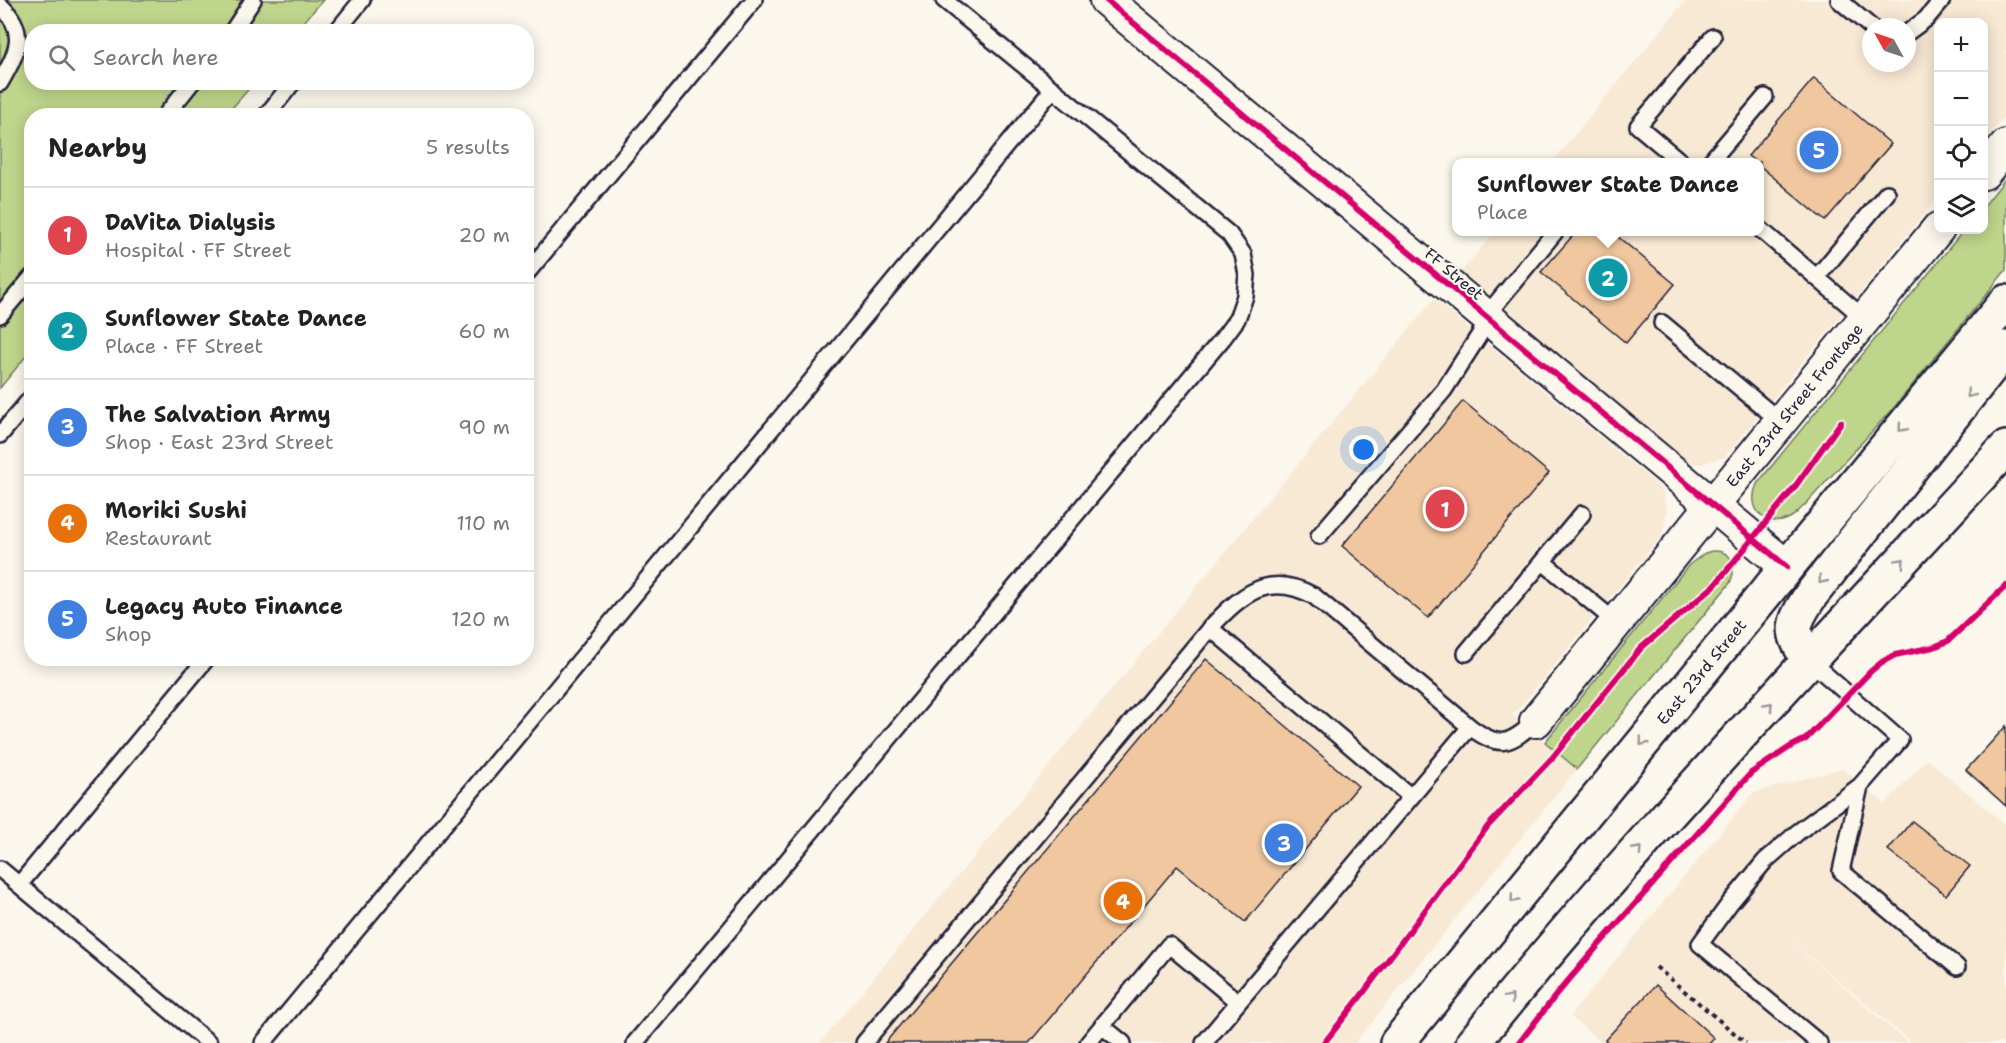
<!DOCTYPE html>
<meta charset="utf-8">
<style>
:root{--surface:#fff;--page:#f6f6f6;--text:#222;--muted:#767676;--line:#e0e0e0;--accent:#b45309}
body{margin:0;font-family:"Shantell Sans",sans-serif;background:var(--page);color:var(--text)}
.controls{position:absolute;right:18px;top:18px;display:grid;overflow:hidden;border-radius:12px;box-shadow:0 3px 15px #0003}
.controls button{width:54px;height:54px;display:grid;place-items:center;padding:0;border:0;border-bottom:2px solid var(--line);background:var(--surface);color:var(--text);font:30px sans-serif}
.compass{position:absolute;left:1862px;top:18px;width:54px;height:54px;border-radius:50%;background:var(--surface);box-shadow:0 3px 15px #0003;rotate:310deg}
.you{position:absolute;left:1364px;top:450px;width:21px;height:21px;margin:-15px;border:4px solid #fff;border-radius:50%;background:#1a73e8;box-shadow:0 0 0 9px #1a73e833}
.badge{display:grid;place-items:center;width:39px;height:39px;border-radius:50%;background:var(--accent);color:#fff;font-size:20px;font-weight:700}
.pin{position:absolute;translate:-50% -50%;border:3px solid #fff;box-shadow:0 2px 6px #0006}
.popup{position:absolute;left:1452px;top:158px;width:312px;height:78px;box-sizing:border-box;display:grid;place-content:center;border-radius:12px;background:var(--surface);filter:drop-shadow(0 2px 4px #0005);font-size:20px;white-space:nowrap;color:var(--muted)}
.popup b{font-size:22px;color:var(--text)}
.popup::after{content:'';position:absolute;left:50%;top:100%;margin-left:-12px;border:12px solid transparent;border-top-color:var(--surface)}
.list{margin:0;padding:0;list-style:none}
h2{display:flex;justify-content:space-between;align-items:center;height:78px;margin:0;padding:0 24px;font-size:26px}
h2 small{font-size:20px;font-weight:400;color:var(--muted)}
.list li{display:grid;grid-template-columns:39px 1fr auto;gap:18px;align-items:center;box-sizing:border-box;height:96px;padding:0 24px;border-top:2px solid var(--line)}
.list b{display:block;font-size:22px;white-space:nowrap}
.list p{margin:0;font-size:20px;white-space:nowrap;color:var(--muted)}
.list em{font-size:20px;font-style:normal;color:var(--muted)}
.icon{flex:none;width:33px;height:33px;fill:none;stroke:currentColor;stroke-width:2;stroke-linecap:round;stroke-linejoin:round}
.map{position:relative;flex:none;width:2006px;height:1043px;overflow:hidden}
.search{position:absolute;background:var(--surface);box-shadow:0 3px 15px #0003;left:24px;top:24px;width:510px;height:66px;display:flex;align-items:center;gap:15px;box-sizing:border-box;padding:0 21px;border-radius:24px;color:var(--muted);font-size:22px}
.panel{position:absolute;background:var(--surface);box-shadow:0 3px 15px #0003;left:24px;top:108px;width:510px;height:558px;border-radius:24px}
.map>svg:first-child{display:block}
</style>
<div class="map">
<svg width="2006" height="1043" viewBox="0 0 2006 1043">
<rect width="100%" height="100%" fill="#fbf7ec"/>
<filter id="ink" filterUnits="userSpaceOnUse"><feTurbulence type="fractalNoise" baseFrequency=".0167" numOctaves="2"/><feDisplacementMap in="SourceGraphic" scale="12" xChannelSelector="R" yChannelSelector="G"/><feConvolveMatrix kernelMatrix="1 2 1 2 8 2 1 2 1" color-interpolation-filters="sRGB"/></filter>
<g filter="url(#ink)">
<!-- built -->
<path fill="#f8e9d5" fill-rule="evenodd" d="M1686,0h320v115l-22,27v-120h-46v175l-213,260 -23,7 -11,-1 -10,-5 -222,-184 36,-42h265v-70h-208zM1871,27h36v36h-36z
M1434,299l224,186 5,8 4,17 -4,24 -145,175 -6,5 65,55 -222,274h-535z
M1927,759l79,66v218h-94l-135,-114 131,114h-306l-32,-27 183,-223 89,-25 43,36z"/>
<!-- green -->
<path fill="#bed58b" stroke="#707c63" stroke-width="1.5" d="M0,0h323l-27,31 -264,1v50l222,1 -28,32 -194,1 -1,234 -31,38z
M2006,178v92l-110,135 -92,101c-4,3 -7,7 -11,10 -25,16 -48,-6 -36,-32l207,-254h20v-24z
M1712,551c21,-1 25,15 18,32l-153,186 -32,-27 144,-177 16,-12z"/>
<!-- building -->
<path fill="#f0c79f" stroke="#22223b" stroke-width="1.5" d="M1814,78l77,66 -66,77 -65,-55v-4h-4l-8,-6z
M1576,232h36l63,52 -49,59 -85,-71z
M1463,401l86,72 -121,145 -86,-72z
M1206,659l152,127 -113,136 -68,-56 -148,177h-144z
M2006,726v80l-40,-36z
M1912,821l58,45 -24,29 -58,-45z
M1656,985l58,53 -4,5h-101l-4,-3z"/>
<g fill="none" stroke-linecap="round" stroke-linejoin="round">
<defs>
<path id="lane" d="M1839,0l32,27
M0,5c29,27 17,48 0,78
M232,32l21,-32
M336,32l26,-32
M1907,33l19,-14 16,-19
M165,116l27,-34
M266,116l27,-34
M1681,162l-43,-36 75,-89
M1710,162l55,-65
M1760,229l105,90
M526,274l228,-274
M1817,277l70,-84
M0,315l32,-38
M1485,317l70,-85
M1662,323l119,99
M0,435l32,-38
M1319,536l125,-146 45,-70
M1543,562l74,61
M1210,628l200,168
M1466,653l116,-139
M1810,661l90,79 -40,46 -62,46 -33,29 -35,42 -30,41 119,99
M1860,786l-19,85 116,96
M0,869l209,174
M19,885l188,-227
M1102,1026l21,17
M263,1043l790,-954
M635,1043l588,-705 14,-19 8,-23 2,-21 -4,-21 -14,-20 -285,-234
M864,1043l346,-415c32,-34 58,-57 104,-32l156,131c30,22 39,18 66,-6
M1088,1043l81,-98 69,57
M1204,1043l266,-316"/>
<g id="street">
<path d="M1106,0l681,567"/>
<path d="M1984,173l22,-27"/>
<path id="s1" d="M1536,721l402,-492"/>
</g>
<g id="primary">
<path d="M1810,661c-21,-30 -19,-36 1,-66l195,-247"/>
<path id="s2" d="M1397,1043l390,-476 219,-265"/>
<path d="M1473,1043c167,-207 353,-399 533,-595"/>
</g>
</defs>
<!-- lane casing -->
<use href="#lane" stroke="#22223b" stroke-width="20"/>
<!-- street casing -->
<use href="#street" stroke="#22223b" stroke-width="36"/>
<!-- primary casing -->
<use href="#primary" stroke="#22223b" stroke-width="38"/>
<!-- path -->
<path stroke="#22223b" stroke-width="4" stroke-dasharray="4.5 4.5" stroke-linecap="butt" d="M1656,967l90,76"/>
<!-- lane -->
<use href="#lane" stroke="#fbf7ec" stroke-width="15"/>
<!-- street -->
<use href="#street" stroke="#fbf7ec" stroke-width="32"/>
<!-- primary -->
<use href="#primary" stroke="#fbf7ec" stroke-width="33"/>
<defs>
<path id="cycleway" d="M1106,0l681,567
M1324,1043l34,-43 130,-174 65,-69 88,-109 74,-63 79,-97 47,-66
M1519,1043l37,-48 40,-47 155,-175 39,-26 16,-8 65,-68 11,-9 13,-7 39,-8 14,-6 58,-55"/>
</defs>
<!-- cycleway casing -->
<use href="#cycleway" stroke="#fbf7ec" stroke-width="10"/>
<!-- cycleway -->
<use href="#cycleway" stroke="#d6006c" stroke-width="6"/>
</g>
<!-- one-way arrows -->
<defs><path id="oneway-chevron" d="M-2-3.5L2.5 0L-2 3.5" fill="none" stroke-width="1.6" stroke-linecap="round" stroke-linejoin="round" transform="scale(1.5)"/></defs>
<g stroke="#99979c">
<use href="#oneway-chevron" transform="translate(1970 394) rotate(128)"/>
<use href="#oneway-chevron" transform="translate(1902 428) rotate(130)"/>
<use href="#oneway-chevron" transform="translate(1901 562) rotate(-47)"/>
<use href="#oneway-chevron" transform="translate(1822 580) rotate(129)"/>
<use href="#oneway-chevron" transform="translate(1769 706) rotate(-47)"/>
<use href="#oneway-chevron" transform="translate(1643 742) rotate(129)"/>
<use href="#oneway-chevron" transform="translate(1638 850) rotate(-48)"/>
<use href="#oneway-chevron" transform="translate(1514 899) rotate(129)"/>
<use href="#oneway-chevron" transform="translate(1510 998) rotate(-50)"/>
</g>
</g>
<g text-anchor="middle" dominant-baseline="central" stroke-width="4.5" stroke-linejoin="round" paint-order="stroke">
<!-- street labels -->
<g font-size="16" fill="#22223b" stroke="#fbf7ec">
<text transform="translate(1454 274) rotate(40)">FF Street</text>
<text stroke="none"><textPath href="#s1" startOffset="408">East 23rd Street Frontage</textPath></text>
<text stroke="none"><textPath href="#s2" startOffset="480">East 23rd Street</textPath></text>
</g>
</g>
</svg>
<div class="controls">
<button>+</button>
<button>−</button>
<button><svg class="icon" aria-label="locate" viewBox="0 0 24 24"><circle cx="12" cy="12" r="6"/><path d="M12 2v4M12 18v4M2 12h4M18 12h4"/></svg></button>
<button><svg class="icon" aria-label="layers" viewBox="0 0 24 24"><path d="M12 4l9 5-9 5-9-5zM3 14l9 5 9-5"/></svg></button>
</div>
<svg class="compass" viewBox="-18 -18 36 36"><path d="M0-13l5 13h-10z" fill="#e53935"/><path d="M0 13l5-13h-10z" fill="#767676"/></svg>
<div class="you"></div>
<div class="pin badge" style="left:1445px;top:509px;background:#e0444e">1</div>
<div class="pin badge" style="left:1608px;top:278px;background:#0f9aa8">2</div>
<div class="popup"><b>Sunflower State Dance</b>Place</div>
<div class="pin badge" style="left:1284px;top:843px;background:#3f7fe0">3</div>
<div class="pin badge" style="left:1123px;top:901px;background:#e8710a">4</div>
<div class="pin badge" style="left:1819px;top:150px;background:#3f7fe0">5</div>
<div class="search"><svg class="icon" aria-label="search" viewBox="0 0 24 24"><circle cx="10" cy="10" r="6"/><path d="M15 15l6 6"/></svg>Search here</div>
<section class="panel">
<h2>Nearby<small>5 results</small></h2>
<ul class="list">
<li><span class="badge" style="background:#e0444e">1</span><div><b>DaVita Dialysis</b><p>Hospital · FF Street</p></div><em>20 m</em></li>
<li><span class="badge" style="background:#0f9aa8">2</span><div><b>Sunflower State Dance</b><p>Place · FF Street</p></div><em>60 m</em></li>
<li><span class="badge" style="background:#3f7fe0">3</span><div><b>The Salvation Army</b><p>Shop · East 23rd Street</p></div><em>90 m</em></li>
<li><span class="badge" style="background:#e8710a">4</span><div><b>Moriki Sushi</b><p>Restaurant</p></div><em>110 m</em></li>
<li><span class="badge" style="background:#3f7fe0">5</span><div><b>Legacy Auto Finance</b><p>Shop</p></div><em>120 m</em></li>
</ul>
</section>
</div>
